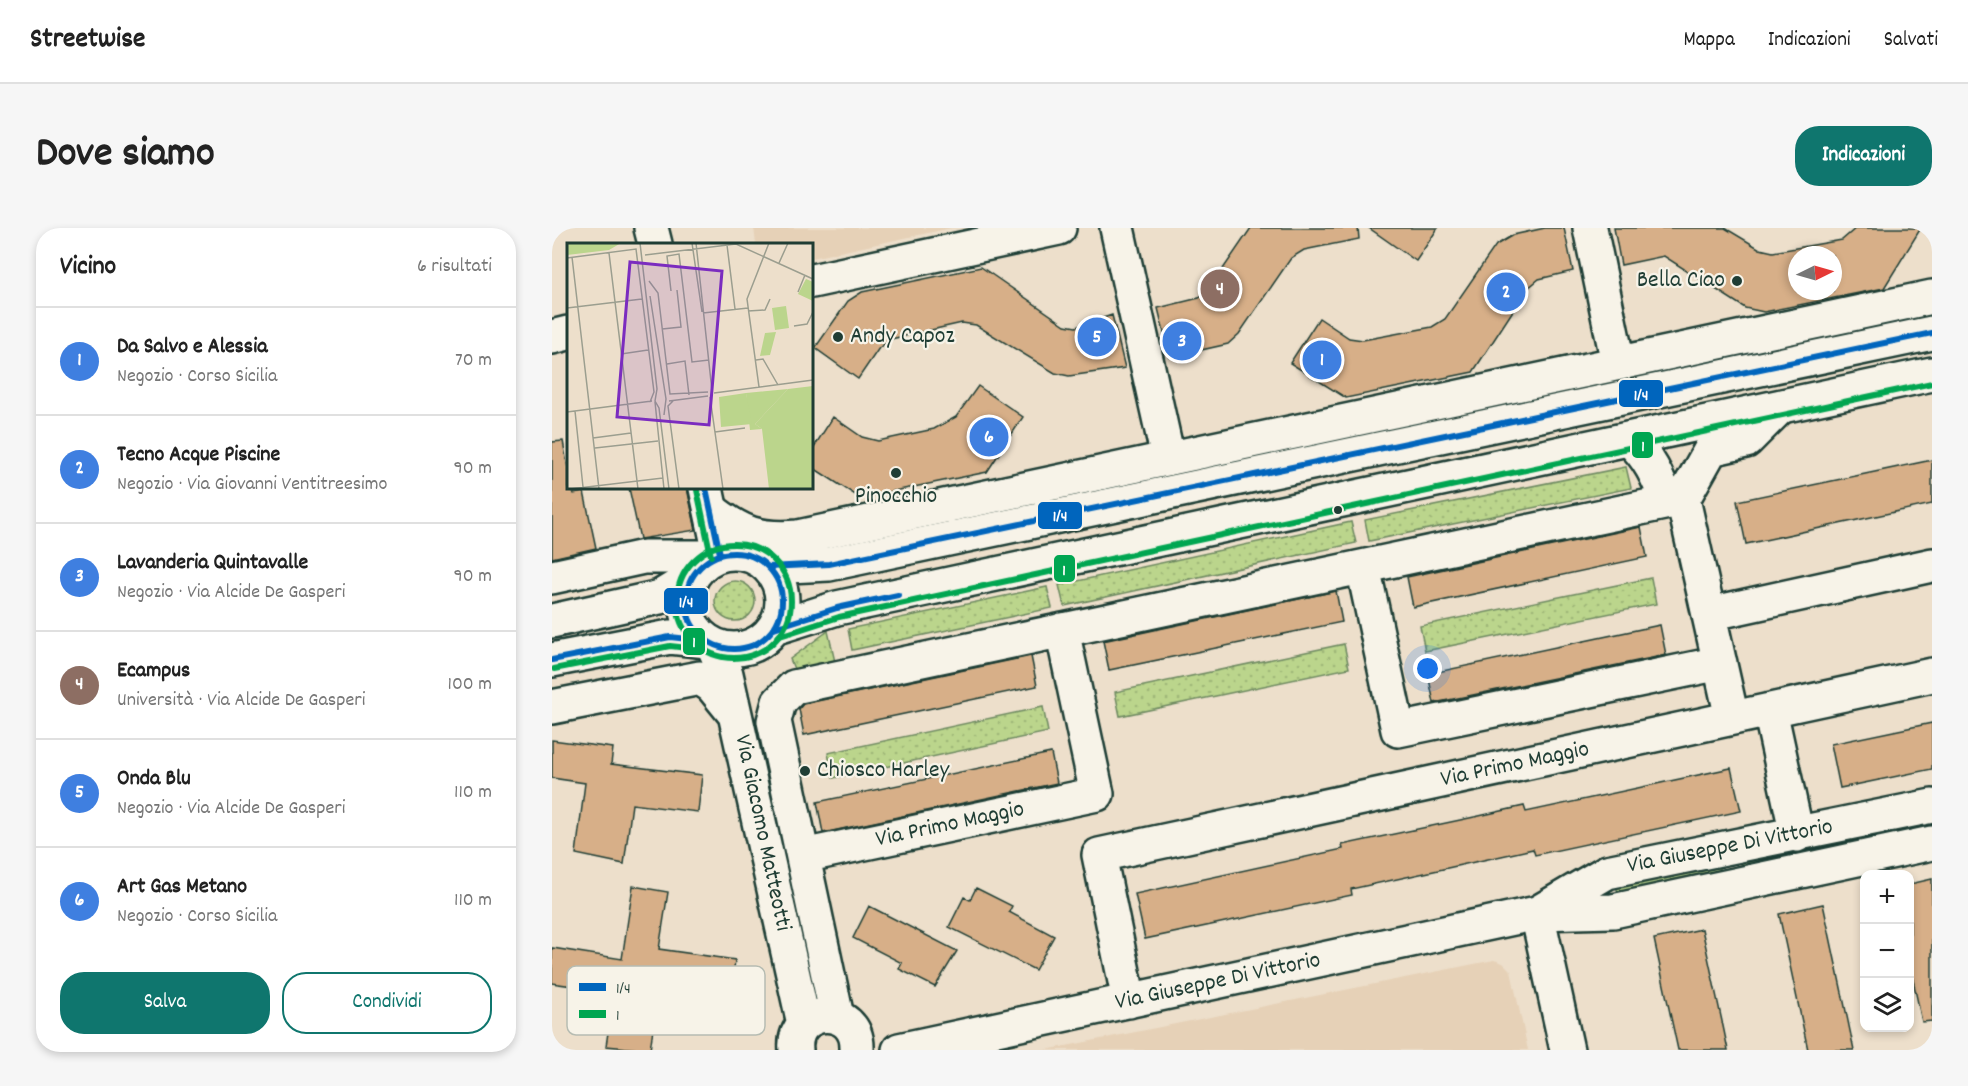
<!DOCTYPE html>
<html lang="it">
<meta charset="utf-8">
<style>
:root{--surface:#fff;--page:#f6f6f6;--text:#222;--muted:#767676;--line:#e0e0e0;--accent:#0f766e}
body{margin:0;font-family:Dekko,sans-serif;background:var(--page);color:var(--text)}
.controls{position:absolute;right:18px;bottom:18px;display:grid;overflow:hidden;border-radius:12px;box-shadow:0 3px 9px #0003}
.controls button{width:54px;height:54px;display:grid;place-items:center;padding:0;border:0;border-bottom:2px solid var(--line);background:var(--surface);color:var(--text);font:30px sans-serif}
.compass{position:absolute;left:1236px;top:18px;width:54px;height:54px;border-radius:50%;background:var(--surface);box-shadow:0 3px 9px #0003;rotate:85deg}
.you{position:absolute;left:876px;top:441px;width:21px;height:21px;margin:-15px;border:4px solid #fff;border-radius:50%;background:#1a73e8;box-shadow:0 0 0 9px #1a73e833}
.badge{display:grid;place-items:center;width:39px;height:39px;border-radius:50%;background:var(--accent);color:#fff;font-size:20px;font-weight:700}
.pin{position:absolute;translate:-50% -50%;border:3px solid #fff;box-shadow:0 2px 6px #0006}
.list{margin:0;padding:0;list-style:none}
h2{display:flex;justify-content:space-between;align-items:center;height:78px;margin:0;padding:0 24px;font-size:26px}
h2 small{font-size:20px;font-weight:400;color:var(--muted)}
.list li{display:grid;grid-template-columns:39px 1fr auto;gap:18px;align-items:center;box-sizing:border-box;height:108px;padding:0 24px;border-top:2px solid var(--line)}
.list b{display:block;font-size:22px;white-space:nowrap}
.list p{margin:0;font-size:20px;white-space:nowrap;color:var(--muted)}
.list em{font-size:20px;font-style:normal;color:var(--muted)}
.actions{display:flex;gap:12px;padding:18px 24px}
.actions a{flex:1;padding:14px 0;border:2px solid var(--accent);border-radius:24px;text-align:center;font-size:21px;color:var(--accent)}
.actions .main{background:var(--accent);color:#fff}
.icon{flex:none;width:33px;height:33px;fill:none;stroke:currentColor;stroke-width:2;stroke-linecap:round;stroke-linejoin:round}
.map{position:relative;flex:none;width:1380px;height:822px;overflow:hidden;border-radius:24px}
header{display:flex;align-items:center;gap:36px;box-sizing:border-box;height:84px;padding:0 30px;background:var(--surface);border-bottom:2px solid var(--line)}
header strong{font-size:28px}
nav{display:flex;gap:33px;margin-inline-start:auto;font-size:21px}
.intro{display:flex;align-items:center;justify-content:space-between;box-sizing:border-box;height:144px;padding:0 36px}
h1{margin:0;font-size:42px}
.button{padding:15px 27px;border-radius:24px;background:var(--accent);color:#fff;font-size:21px;font-weight:700}
main{display:flex;gap:36px;padding:0 36px}
aside{flex:1;background:var(--surface);border-radius:24px;box-shadow:0 3px 9px #0003}
.map>svg:first-child{display:block}
</style>
<header>
<strong>Streetwise</strong>
<nav><a>Mappa</a><a>Indicazioni</a><a>Salvati</a></nav>
</header>
<div class="intro"><h1>Dove siamo</h1><a class="button">Indicazioni</a></div>
<main>
<aside>
<h2>Vicino<small>6 risultati</small></h2>
<ul class="list">
<li><span class="badge" style="background:#3f7fe0">1</span><div><b>Da Salvo e Alessia</b><p>Negozio · Corso Sicilia</p></div><em>70 m</em></li>
<li><span class="badge" style="background:#3f7fe0">2</span><div><b>Tecno Acque Piscine</b><p>Negozio · Via Giovanni Ventitreesimo</p></div><em>90 m</em></li>
<li><span class="badge" style="background:#3f7fe0">3</span><div><b>Lavanderia Quintavalle</b><p>Negozio · Via Alcide De Gasperi</p></div><em>90 m</em></li>
<li><span class="badge" style="background:#8d6e63">4</span><div><b>Ecampus</b><p>Università · Via Alcide De Gasperi</p></div><em>100 m</em></li>
<li><span class="badge" style="background:#3f7fe0">5</span><div><b>Onda Blu</b><p>Negozio · Via Alcide De Gasperi</p></div><em>110 m</em></li>
<li><span class="badge" style="background:#3f7fe0">6</span><div><b>Art Gas Metano</b><p>Negozio · Corso Sicilia</p></div><em>110 m</em></li>
</ul>
<div class="actions"><a class="main">Salva</a><a>Condividi</a></div>
</aside>
<div class="map">
<svg width="1380" height="822" viewBox="0 0 1380 822">
<defs>
<pattern id="garden-dots" width="8" height="8" patternUnits="userSpaceOnUse" patternTransform="scale(1.5)"><rect width="8" height="8" fill="#bbd58c"/><path d="M2 2h.1M6 6h.1" fill="none" stroke="#a0b879" stroke-width="1.8" stroke-linecap="round"/></pattern>
</defs>
<rect width="100%" height="100%" fill="#eddfcb"/>
<filter id="ink" filterUnits="userSpaceOnUse"><feTurbulence type="fractalNoise" baseFrequency=".0167" numOctaves="2"/><feDisplacementMap in="SourceGraphic" scale="12" xChannelSelector="R" yChannelSelector="G"/><feConvolveMatrix kernelMatrix="1 2 1 2 8 2 1 2 1" color-interpolation-filters="sRGB"/></filter>
<g filter="url(#ink)">
<!-- built -->
<path fill="#e6d1b7" d="M202,0h197l-139,30v-14h-56z
M942,732l9,3 8,8 17,79h-482z"/>
<!-- garden -->
<path fill="url(#garden-dots)" stroke="#6d8960" stroke-width="1.5" d="M1074,239l5,21 -262,53 -4,-21z
M799,294l5,21 -292,63 -5,-21z
M1099,350l5,26 -231,47 -5,-25z
M163 373a20 20 0 1 1 40 0a20 20 0 1 1-40 0Z
M495,359l5,21 -200,42 -4,-21z
M276,403l7,31 -36,9 -5,-2 -4,-10z
M792,416l5,24 -229,48 -5,-24z
M491,479l5,25 -215,46 -5,-25z
M1380,591v11l-190,39 -1,-6 5,-3z
M1162,637l8,5 -3,5 -101,22 -1,-8 4,-3z"/>
<!-- building -->
<path fill="#d7af88" stroke="#1f3d34" stroke-width="1.5" fill-rule="evenodd" d="M699,0h107l1,11 -55,11 -13,8 -52,76 -11,10 -58,13 -12,-49 41,-10 9,-7z
M817,0h69l-22,33z
M993,0h19l9,43 -34,8 -12,10 -54,83 -127,26 -56,-35 29,-45 30,20 14,2 69,-13 13,-8 51,-74 17,-10z
M1062,0h111l35,21 13,3 69,-12 14,-12h65l-37,60 -120,24 -19,-4 -81,-52 -43,9zM1245,27h36v36h-36z
M429,39l84,58 11,2 36,-12 13,53 -56,8 -14,-3 -79,-48 -14,-2 -71,16 -12,9 -21,31 -43,-31 33,-47 14,-9z
M426,158l45,31 -36,55 -127,26 -48,-31v-17l21,-33 29,20 16,4 56,-12 22,-12z
M11,213l5,28v19h4l2,6 10,-2 12,56 -44,10v-116z
M1380,232v44l-186,40 -9,-43z
M77,260h58l9,42 -56,9z
M1089,299l6,30 -234,50 -6,-30z
M784,363l6,31 -233,48 -6,-29z
M1108,397l6,30 -232,48 -6,-29z
M479,428l6,30 -233,49 -5,-26 4,-5z
M1380,495v46l-92,19 -9,-44z
M0,512l61,8 -2,16 91,11 -4,37 -66,-8 -8,60 -48,-10 9,-71 -33,-5z
M499,525l6,30 -234,50 -6,-31z
M1179,540l10,43 -206,44 -2,-6 -90,20 -92,20 1,6 -207,44 -10,-45 208,-45 -1,-4 137,-29 45,-10 2,6z
M1380,651v142l-10,1 -12,-56v-82z
M81,658l35,6 -9,57 76,11 -6,50 -72,-10 -7,50 -44,-4 8,-54 -62,-9v-35l70,11z
M424,660l36,18 -3,6 45,24 -19,34 -86,-43 15,-30 6,3z
M1271,676l21,98 10,48h-46l-29,-136z
M317,678l88,45 -22,36 -36,-18 3,-6 -49,-25z
M1150,701l21,97 5,24h-50l-24,-111z"/>
<g fill="none" stroke-linecap="round" stroke-linejoin="round">
<defs>
<path id="minor" d="M565,0l51,230
M1038,0l28,135
M260,53l247,-53
M0,109l16,-4
M1077,211c20,18 29,38 38,63
M1131,271l49,219
M159,282c31,24 47,30 87,27l1134,-240
M811,339l35,163 322,-67
M0,349l92,-20h68
M1157,386l223,-49
M161,417l13,29 9,40 69,310
M0,479l148,-29 12,8 21,26
M1218,482l27,125
M251,628l294,-62 -35,-164
M987,684l68,-40 325,-66
M985,685l30,137
M577,773l-30,-146 833,-180
M285,789l-63,-296 5,-19 15,-15 889,-188 28,-50 35,-8 34,-34
M244,822c-5,-44 63,-48 61,0
M347,822l638,-137 76,-2 319,-68"/>
<path id="tertiary" d="M99,0l4,16
M154,260l14,66"/>
<path id="secondary" d="M134 373a48 48 0 1 1 96 0a48 48 0 1 1-96 0Z
M216,339l61,-3 1103,-231
M0,393l108,-24 31,-19
M222,400l63,-20 1095,-234
M0,432l118,-23 37,4"/>
</defs>
<!-- minor casing -->
<use href="#minor" stroke="#1f3d34" stroke-width="38"/>
<!-- tertiary casing -->
<use href="#tertiary" stroke="#1f3d34" stroke-width="38"/>
<!-- secondary casing -->
<use href="#secondary" stroke="#1f3d34" stroke-width="38"/>
<!-- minor -->
<use href="#minor" stroke="#f7f3e8" stroke-width="33"/>
<!-- tertiary -->
<use href="#tertiary" stroke="#f7f3e8" stroke-width="33"/>
<!-- secondary -->
<use href="#secondary" stroke="#f7f3e8" stroke-width="33"/>
<defs>
<path id="bus-1" d="M154,260l14,66
M134 373a48 48 0 1 1 96 0a48 48 0 1 1-96 0Z
M216,339l61,-3 1103,-231
M222,400l63,-20 61,-13
M0,432l118,-23 37,4"/>
<path id="bus-2" d="M145,262l14,66
M125 373a57 57 0 1 1 114 0a57 57 0 1 1-114 0Z
M225,409l62,-20 1093,-234
M2,441l116,-23 36,4"/>
</defs>
<!-- bus-1 casing -->
<use href="#bus-1" stroke="#f7f3e8" stroke-width="10"/>
<!-- bus-2 casing -->
<use href="#bus-2" stroke="#f7f3e8" stroke-width="10"/>
<!-- bus-1 -->
<use href="#bus-1" stroke="#0065bd" stroke-width="6"/>
<!-- bus-2 -->
<use href="#bus-2" stroke="#00a651" stroke-width="6"/>
</g>
</g>
<!-- markers -->
<g fill="#1f3d34" stroke="#f7f3e8" stroke-width="2">
<circle cx="1185" cy="53" r="6"/>
<circle cx="286" cy="109" r="6"/>
<circle cx="344" cy="245" r="6"/>
<circle cx="786" cy="282" r="5"/>
<circle cx="253" cy="543" r="6"/>
</g>
<g text-anchor="middle" dominant-baseline="central" stroke-width="4.5" stroke-linejoin="round" paint-order="stroke">
<!-- poi labels -->
<g font-size="24" fill="#1f3d34" stroke="#f7f3e8" text-anchor="start">
<text x="1173" y="53" text-anchor="end">Bella Ciao</text>
<text x="298" y="109">Andy Capoz</text>
<text x="344" y="269" text-anchor="middle">Pinocchio</text>
<text x="265" y="543">Chiosco Harley</text>
</g>
<!-- street labels -->
<g font-size="24" fill="#1f3d34" stroke="#f7f3e8">
<text transform="translate(963 537) rotate(-12)">Via Primo Maggio</text>
<text transform="translate(398 597) rotate(-12)">Via Primo Maggio</text>
<text transform="translate(210 605) rotate(78)">Via Giacomo Matteotti</text>
<text transform="translate(1178 619) rotate(-11)">Via Giuseppe Di Vittorio</text>
<text transform="translate(666 754) rotate(-12)">Via Giuseppe Di Vittorio</text>
</g>
</g>
<!-- overview -->
<g transform="translate(15 15)">
<rect width="246" height="246" fill="#eddfcb"/>
<path d="M0,0h54l-12,7 -42,5zM239,36l7,3v19l-15,-7zM219,63l3,22 -14,2 -3,-22zM221,146l-33,35 7,5 -12,1 -4,-37z" fill="#bbd58c"/>
<path d="M246,143v103h-44l-7,-60 -7,-5 33,-35zM179,150l6,31 -31,3 -2,-30z" fill="#bbd58c"/>
<path d="M209,89l-6,23 -10,1 5,-23z" fill="#bbd58c"/>
<path fill="none" stroke="#9b9e8f" stroke-width="1.5" d="M73,0l17,146 -2,12 4,7 10,81M125,0l10,69M129,0l16,148M160,2l8,64M42,10l29,236M78,12l91,-11 77,35M5,14l27,232M0,15l69,-9 18,143 -4,10M212,20l9,-20M82,38l9,12 12,101 38,-2M104,48l-4,-35 12,-2 13,108 17,-2M231,49l7,-17M83,53l16,103 -2,16M0,65l75,-9M181,68l17,-1 5,-11M136,70l45,-5M227,83l13,-2 6,-12M95,86l19,-2 -4,-37M54,111l27,-4M189,117l7,-1 15,26M100,121l18,-3 4,34M192,144l-12,-88 22,-56M147,150l99,-13M143,154l13,92M102,158l39,-5M106,158l-5,5 11,83M88,159l9,87M8,168l8,76M0,169l85,-11M148,189l30,-4M26,195l38,-5M28,205l63,-7M3,246l93,-11"/>
<path fill="#7b2cbf" fill-opacity="0.15" stroke="#7b2cbf" stroke-width="3" d="M63,19l92,9 -13,154 -92,-8z"/>
<rect width="246" height="246" fill="none" stroke="#1f3d34" stroke-width="3"/>
</g>
<!-- legend -->
<rect x="15" y="738" width="198" height="69" rx="9" fill="#f7f3e8" stroke="#b6bcb2" stroke-width="1.5"/>
<rect x="27" y="755" width="27" height="8" fill="#0065bd"/>
<rect x="27" y="782" width="27" height="8" fill="#00a651"/>
<g font-size="16" fill="#1f3d34">
<text x="64" y="765">1/4</text>
<text x="64" y="792">1</text>
</g>
<g stroke="#f7f3e8" stroke-width="2">
<rect x="1066" y="151" width="46" height="29" rx="6" fill="#0065bd"/>
<rect x="1079" y="203" width="23" height="28" rx="6" fill="#00a651"/>
<rect x="485" y="273" width="46" height="29" rx="6" fill="#0065bd"/>
<rect x="501" y="326" width="23" height="29" rx="6" fill="#00a651"/>
<rect x="111" y="359" width="46" height="28" rx="6" fill="#0065bd"/>
<rect x="130" y="399" width="24" height="29" rx="6" fill="#00a651"/>
</g>
<g font-size="16" text-anchor="middle" font-weight="bold" fill="#fff">
<text x="1089" y="172">1/4</text>
<text x="1091" y="223">1</text>
<text x="508" y="293">1/4</text>
<text x="512" y="347">1</text>
<text x="134" y="379">1/4</text>
<text x="142" y="419">1</text>
</g>
</svg>
<div class="controls">
<button>+</button>
<button>−</button>
<button><svg class="icon" aria-label="layers" viewBox="0 0 24 24"><path d="M12 4l9 5-9 5-9-5zM3 14l9 5 9-5"/></svg></button>
</div>
<svg class="compass" viewBox="-18 -18 36 36"><path d="M0-13l5 13h-10z" fill="#e53935"/><path d="M0 13l5-13h-10z" fill="#767676"/></svg>
<div class="you"></div>
<div class="pin badge" style="left:770px;top:132px;background:#3f7fe0">1</div>
<div class="pin badge" style="left:954px;top:64px;background:#3f7fe0">2</div>
<div class="pin badge" style="left:630px;top:113px;background:#3f7fe0">3</div>
<div class="pin badge" style="left:668px;top:61px;background:#8d6e63">4</div>
<div class="pin badge" style="left:545px;top:109px;background:#3f7fe0">5</div>
<div class="pin badge" style="left:437px;top:209px;background:#3f7fe0">6</div>
</div>
</main>
